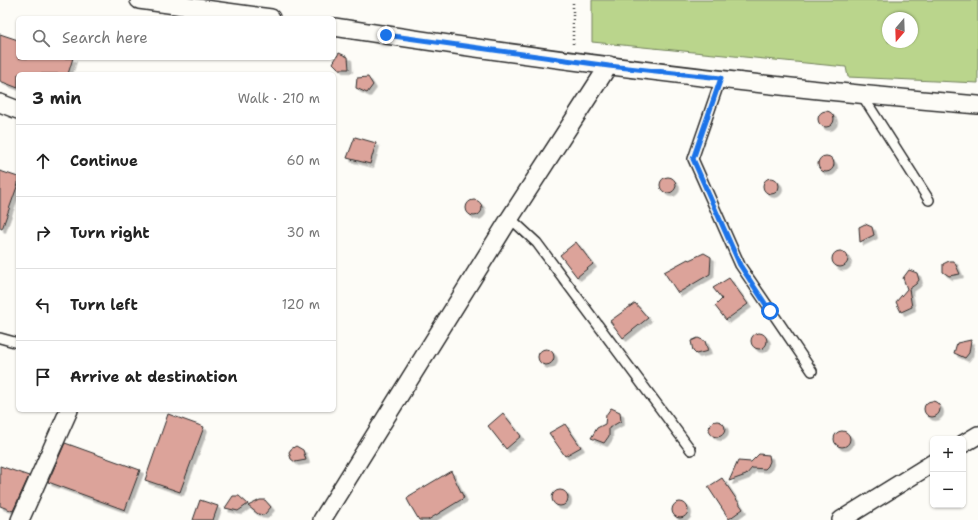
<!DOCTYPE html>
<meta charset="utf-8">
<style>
:root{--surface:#fff;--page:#f6f6f6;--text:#222;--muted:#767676;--line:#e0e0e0}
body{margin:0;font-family:"Shantell Sans",sans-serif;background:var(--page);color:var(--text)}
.controls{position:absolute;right:12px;bottom:12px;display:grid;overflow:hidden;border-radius:6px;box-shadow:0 1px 3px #0004}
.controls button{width:36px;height:36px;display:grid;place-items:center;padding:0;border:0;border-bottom:1px solid var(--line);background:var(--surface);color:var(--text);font:20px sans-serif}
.compass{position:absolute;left:882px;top:12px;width:36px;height:36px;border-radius:50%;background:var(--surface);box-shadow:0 1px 3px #0004;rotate:199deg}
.stop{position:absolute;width:12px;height:12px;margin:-9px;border:3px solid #1a73e8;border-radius:50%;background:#fff}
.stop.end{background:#1a73e8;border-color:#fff;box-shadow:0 1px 4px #0008}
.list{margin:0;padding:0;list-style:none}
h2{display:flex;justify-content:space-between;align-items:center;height:52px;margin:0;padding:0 16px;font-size:17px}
h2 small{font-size:13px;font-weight:400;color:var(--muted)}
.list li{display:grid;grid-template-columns:26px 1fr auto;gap:12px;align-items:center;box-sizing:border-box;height:72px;padding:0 16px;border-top:1px solid var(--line)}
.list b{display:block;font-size:15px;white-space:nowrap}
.list em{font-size:13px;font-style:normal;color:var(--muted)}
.icon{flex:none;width:22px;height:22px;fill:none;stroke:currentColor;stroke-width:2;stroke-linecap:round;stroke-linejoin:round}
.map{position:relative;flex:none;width:978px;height:520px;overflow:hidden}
.search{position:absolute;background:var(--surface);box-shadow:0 1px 3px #0004;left:16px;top:16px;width:320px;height:44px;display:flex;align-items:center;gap:10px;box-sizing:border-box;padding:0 14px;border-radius:6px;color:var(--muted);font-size:15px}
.panel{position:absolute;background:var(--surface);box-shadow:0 1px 3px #0004;left:16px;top:72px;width:320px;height:340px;border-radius:6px}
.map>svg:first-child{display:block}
</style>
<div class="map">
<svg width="978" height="520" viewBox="0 0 978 520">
<defs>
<filter id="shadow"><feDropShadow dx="3.5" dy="3.5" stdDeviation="0" flood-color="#0004"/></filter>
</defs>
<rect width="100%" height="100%" fill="#fdfcf7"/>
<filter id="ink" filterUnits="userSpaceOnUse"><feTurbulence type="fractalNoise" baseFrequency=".025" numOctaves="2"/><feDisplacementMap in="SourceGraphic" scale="8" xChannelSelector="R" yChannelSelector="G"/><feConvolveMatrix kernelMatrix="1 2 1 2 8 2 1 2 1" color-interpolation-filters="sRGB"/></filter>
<g filter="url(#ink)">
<!-- green -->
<path fill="#bad58c" stroke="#72805c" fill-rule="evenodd" d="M592,0h386v83l-130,-6 -2,-10 -254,-25zM888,18h24v24h-24z"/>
<!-- building -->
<path fill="#dca39a" stroke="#2b2b2b" filter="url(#shadow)" d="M0,34l18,6v18h55l-5,16h-50v14l-18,-7z
M339,53l9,4 1,12h-10l-6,-6z
M368,77l5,8 -6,8 -11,-5 1,-10z
M818 119a8 8 0 1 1 16 0a8 8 0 1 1-16 0Z
M355,137l21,6 -6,21 -23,-6z
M818 164a8 8 0 1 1 16 0a8 8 0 1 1-16 0Z
M0,171l18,6v7l-16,45 -2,-1z
M660 185a8 8 0 1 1 16 0a8 8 0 1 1-16 0Z
M763 186a8 8 0 1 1 16 0a8 8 0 1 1-16 0Z
M466 208a8 8 0 1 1 16 0a8 8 0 1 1-16 0Z
M865,224l7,3 2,8 -14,7 -1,-15z
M576,242l17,22 -16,13 -17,-22z
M832 259a8 8 0 1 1 16 0a8 8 0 1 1-16 0Z
M704,253l7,4 -1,17 -32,19 -14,-21 24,-13 1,1z
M949,261h5l6,13 -11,2 -6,-4v-8z
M909,270l8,3 2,7 -3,4 -7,5 3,18 -11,5 -5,-10 11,-13 -4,-11z
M729,278l19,26 -22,16 -11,-14 7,-7 -9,-11z
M635,303l13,15 -25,20 -13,-17z
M751 341a8 8 0 1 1 16 0a8 8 0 1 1-16 0Z
M698,338l7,3 3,10 -12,3 -3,-3 -2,-10z
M971,340l-2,13 -4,5 -11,-5 3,-10z
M538 357a8 8 0 1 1 16 0a8 8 0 1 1-16 0Z
M924 409a8 8 0 1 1 16 0a8 8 0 1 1-16 0Z
M611,408l9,4 1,9 -12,7v8l-5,7 -13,-5 6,-10 8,-4 1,-9z
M503,413l18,23 -15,13 -18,-23z
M168,414l36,13 -24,65 -35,-12z
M709 429a8 8 0 1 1 16 0a8 8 0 1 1-16 0Z
M565,424l16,23 -16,9 -16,-23z
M834 439a8 8 0 1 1 16 0a8 8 0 1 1-16 0Z
M65,443l75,27 -15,40 -77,-28z
M296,446l7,4 3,10 -11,2 -4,-3 -2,-7 2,-3z
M759,454l10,1 1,6 -2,5 -3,3 -13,-1 -6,7 -17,6 9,-20 13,1z
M0,466l29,10 -16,35 -13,-5z
M451,471l13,27 -36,22h-9l-10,-17 -2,-4 2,-3z
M722,478l21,31 -14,10 -21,-32z
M552 498a8 8 0 1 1 16 0a8 8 0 1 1-16 0Z
M233,496h6l9,8 -10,7 -13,-3z
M200,500l18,6 -5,14h-20z
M260,500h5l6,7 -7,8 -6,-1 -10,-8z
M672 510a8 8 0 1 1 16 0a8 8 0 1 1-16 0Z"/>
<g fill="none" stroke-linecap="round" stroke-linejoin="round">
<defs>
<path id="service" d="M721,78l-28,81 47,106 72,106
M862,95l67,105
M510,218l27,25 154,207
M0,338l18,5"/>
<path id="minor" d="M139,0l132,18
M334,27c214,33 429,60 644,78
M0,103l18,7
M963,444l15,-9
M20,520l49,-110
M322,520l188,-302 99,-153
M841,520l92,-57"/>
</defs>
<!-- service casing -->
<use href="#service" stroke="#2b2b2b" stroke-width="12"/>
<!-- minor casing -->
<use href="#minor" stroke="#2b2b2b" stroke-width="20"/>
<!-- path -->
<path stroke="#2b2b2b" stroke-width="2.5" stroke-dasharray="1 3" stroke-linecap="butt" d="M573,44v-44"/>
<!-- service -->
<use href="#service" stroke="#fdfcf7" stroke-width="9"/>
<!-- minor -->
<use href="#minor" stroke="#fdfcf7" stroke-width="17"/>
</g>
</g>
<g fill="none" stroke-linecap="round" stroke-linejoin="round" filter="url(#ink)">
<!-- route -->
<path stroke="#1a73e8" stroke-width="5" d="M386,35l223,31 112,12 -28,81 47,106 30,46"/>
</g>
</svg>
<div class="controls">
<button>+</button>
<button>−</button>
</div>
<svg class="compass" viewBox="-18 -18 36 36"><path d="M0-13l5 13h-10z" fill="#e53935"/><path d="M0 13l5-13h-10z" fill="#767676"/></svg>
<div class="stop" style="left:770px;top:311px"></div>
<div class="stop end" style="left:386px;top:35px"></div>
<div class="search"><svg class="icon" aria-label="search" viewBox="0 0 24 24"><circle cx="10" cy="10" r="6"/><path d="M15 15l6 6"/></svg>Search here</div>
<section class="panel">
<h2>3 min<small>Walk · 210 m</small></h2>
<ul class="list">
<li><svg class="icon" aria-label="ahead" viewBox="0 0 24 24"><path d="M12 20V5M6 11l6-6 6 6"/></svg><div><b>Continue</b></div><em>60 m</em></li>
<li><svg class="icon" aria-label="right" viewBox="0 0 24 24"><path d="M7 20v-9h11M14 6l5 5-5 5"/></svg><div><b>Turn right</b></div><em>30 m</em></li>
<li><svg class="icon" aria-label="left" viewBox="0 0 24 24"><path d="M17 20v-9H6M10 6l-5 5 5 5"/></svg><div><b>Turn left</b></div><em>120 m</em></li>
<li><svg class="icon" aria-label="arrive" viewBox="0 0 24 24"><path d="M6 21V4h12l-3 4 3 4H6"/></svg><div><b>Arrive at destination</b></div></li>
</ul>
</section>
</div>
